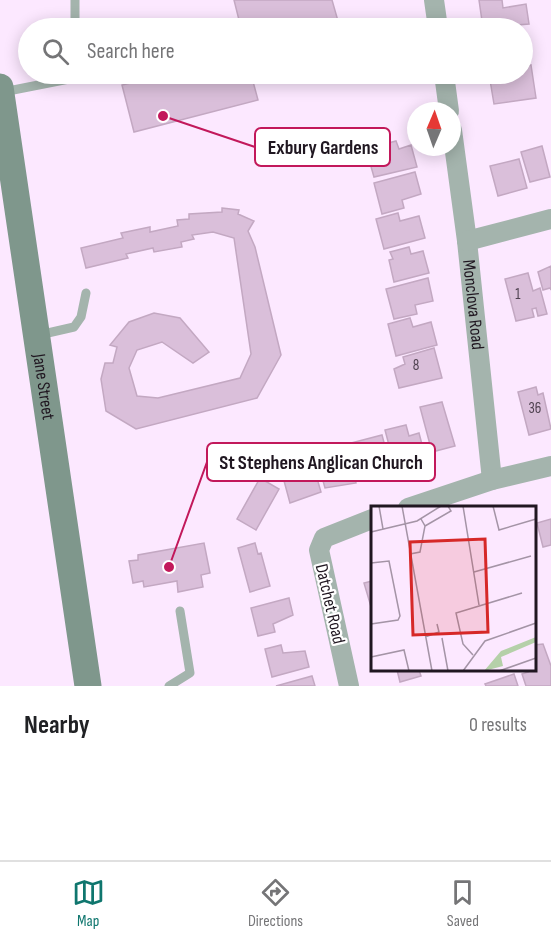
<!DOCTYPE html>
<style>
:root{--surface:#fff;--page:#f6f6f6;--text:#202124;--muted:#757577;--line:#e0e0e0;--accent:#0f766e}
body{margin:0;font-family:"Sofia Sans Condensed",sans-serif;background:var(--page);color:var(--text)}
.compass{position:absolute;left:407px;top:102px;width:54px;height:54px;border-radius:50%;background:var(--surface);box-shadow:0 3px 15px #0003;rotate:2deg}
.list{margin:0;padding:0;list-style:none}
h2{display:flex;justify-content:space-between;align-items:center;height:78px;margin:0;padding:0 24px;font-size:26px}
h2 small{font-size:20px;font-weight:400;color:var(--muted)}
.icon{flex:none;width:33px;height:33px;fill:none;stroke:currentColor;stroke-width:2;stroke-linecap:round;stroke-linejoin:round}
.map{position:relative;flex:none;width:551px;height:686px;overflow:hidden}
.search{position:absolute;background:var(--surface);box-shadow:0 3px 15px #0003;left:18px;right:18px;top:18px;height:66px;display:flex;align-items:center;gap:15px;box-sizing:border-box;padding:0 21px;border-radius:33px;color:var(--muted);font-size:22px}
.sheet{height:174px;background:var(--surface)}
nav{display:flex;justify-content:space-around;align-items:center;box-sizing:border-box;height:84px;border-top:2px solid var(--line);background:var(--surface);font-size:16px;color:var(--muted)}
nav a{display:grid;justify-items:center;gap:3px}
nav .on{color:var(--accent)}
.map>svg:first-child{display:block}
</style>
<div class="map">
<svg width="551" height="686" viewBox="0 0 551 686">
<rect width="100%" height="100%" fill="#fce8ff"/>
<!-- building -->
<path fill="#dabfda" stroke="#c3a8c2" stroke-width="1.5" d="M234,0h98l8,28h-99z
M479,0h23l1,8 23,-4 3,20 -46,4z
M522,32l5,21h-5z
M531,65l5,33 -42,6 -5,-30h33v-7z
M167,74h84l7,26 -124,32 -12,-47z
M396,141l3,8 12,-4 6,22 -43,10 -8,-28z
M542,146l8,31 -20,5 -9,-30z
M519,159l8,29 -29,8 -8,-30z
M415,172l6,22 -19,6 2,8 -22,6 -8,-31z
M222,208l17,2 -1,4 16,7 -6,10 7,16 26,108 -24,43 -121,31 -30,-18 -5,-32 4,-16h8l4,-16 -7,-2 19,-23 25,-9 26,5 29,34 -16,11 -31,-21 -25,8 -8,18 8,28 21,2 82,-20 11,-24 -17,-116 -21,-6 -21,3 2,4 -13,3 1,5 -28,5 -1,-4 -27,6 2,4 -42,10 -5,-20 42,-10 -2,-5 29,-6v5l28,-6 -1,-6 12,-1v-5l33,-2z
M398,213l2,8 19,-5 6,22 -41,11 -8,-30z
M409,247l2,7 12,-3 6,22 -35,9 -5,-22 4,-1 -3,-7z
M551,266v24l-1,-2 -7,2 -5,-18z
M528,273l5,18 7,-3 7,26 -9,2 -2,-8 -4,1 2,8 -18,4 -11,-42z
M428,278l5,23 -18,4 2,9 -23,5 -8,-30z
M410,318l3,9 18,-5 6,23 -41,11 -8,-32z
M434,348l8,30 -43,10 -5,-19 11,-5 -2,-7z
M536,387l2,8 5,-2 8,36 -22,6 -11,-43z
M442,402l13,44 -23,6 -12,-45z
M406,425l3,11 10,-3 6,23 -8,2 1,4 -23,6 -10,-38z
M382,435l9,34 -32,6 -8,-32z
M337,451l2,10 10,-3 7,25 -31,5 -9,-32z
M301,460l5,18 10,-3 5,17 -31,11 -10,-37z
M260,478l19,11 -23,41 -19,-11z
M551,519v26l-8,2 -6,-24z
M204,543l6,30 -9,2 2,12 -25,5 -1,-11 -33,6 -1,-6 -10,2 -4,-22 9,-1v-5z
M255,543l3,11 3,-1 9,33 -20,6 -12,-44z
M372,581v29l-8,-27z
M289,598l4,17 -20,9 2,8 -17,4 -7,-28z
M543,644l8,22v20h-25l-4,-12 6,-2 -1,-2h7v-25z
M281,645l2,8 22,-2 4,16 -37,10 -7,-28z
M397,670h22l2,6 -21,6z
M514,674l4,12h-32l-1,-2z
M312,676l3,10h-39z"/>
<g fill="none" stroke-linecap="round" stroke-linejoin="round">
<!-- lane -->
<path stroke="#a4b4ad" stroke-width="9" d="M75,28v-28
M3,92l71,-14v-4
M39,335l35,-8 7,-10 5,-24
M169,686l21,-13 -10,-62"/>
<!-- street -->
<g stroke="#a4b4ad" stroke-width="20">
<path d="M434,0l4,28"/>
<path d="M444,74l5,37"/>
<path id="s1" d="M452,130l15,111 25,239"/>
<path d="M467,241l84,-22"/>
<path d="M408,508l84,-28 59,-14"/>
<path d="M349,686l-30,-136 5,-12 48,-19"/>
</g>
<!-- secondary -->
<path stroke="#7f978c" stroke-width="27" id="s2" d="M0,87l88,599"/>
</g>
<g text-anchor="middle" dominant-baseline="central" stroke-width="4.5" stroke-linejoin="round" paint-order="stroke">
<!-- number labels -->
<g font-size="15" fill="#4e414f">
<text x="518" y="294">1</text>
<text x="416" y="365">8</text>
<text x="535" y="408">36</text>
</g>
<!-- street labels -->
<g font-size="18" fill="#201721" stroke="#fff">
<text stroke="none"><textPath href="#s1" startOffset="176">Monclova Road</textPath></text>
<text stroke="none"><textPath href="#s2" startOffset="303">Jane Street</textPath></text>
<text transform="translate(330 604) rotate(77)">Datchet Road</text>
</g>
</g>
<!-- overview -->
<g transform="translate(371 506)">
<rect width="165" height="165" fill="#fce8ff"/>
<path d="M165,131v5l-35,15 2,9 -19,5 17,-20z" fill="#b5d0a9"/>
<path fill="none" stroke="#a494a6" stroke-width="1.5" d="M8,0l4,23M31,0l30,165M92,0l16,99M122,0l6,24 37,-11M54,20l26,-15 -3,-5M0,26l46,-11 24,-15M39,48l10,-2 5,-26 -4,-7M0,57l18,-2 11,55 -2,4 -27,4M103,66l57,-16M54,131l14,-5 -2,-8M71,132l6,33M102,149l-10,-11 -7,-31 66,-20M0,151l33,-7 5,21M92,165l22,-30 51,-18M128,165l37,-13"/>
<path fill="#d62828" fill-opacity="0.15" stroke="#d62828" stroke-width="3" d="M114,33l3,93 -75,3 -3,-93z"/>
<rect width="165" height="165" fill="none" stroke="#201721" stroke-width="3"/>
</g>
<!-- callouts -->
<path fill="none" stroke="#c2185b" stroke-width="2" d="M163 116L255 147M169 567L207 462"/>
<g fill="#c2185b" stroke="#fff" stroke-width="2">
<circle cx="163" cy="116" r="6"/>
<circle cx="169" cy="567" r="6"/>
</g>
<g fill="#fff" stroke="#c2185b" stroke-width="2">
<rect x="255" y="128" width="135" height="38" rx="6"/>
<rect x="207" y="443" width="228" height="38" rx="6"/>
</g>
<g font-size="20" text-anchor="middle" font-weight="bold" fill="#201721">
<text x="323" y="154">Exbury Gardens</text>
<text x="321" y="469">St Stephens Anglican Church</text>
</g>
</svg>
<svg class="compass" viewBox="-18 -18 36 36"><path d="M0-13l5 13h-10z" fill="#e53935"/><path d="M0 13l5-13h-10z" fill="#757577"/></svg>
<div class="search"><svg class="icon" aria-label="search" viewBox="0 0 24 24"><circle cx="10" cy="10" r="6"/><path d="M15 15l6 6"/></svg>Search here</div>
</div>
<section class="sheet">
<h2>Nearby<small>0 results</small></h2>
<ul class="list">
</ul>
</section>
<nav>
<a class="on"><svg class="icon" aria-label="map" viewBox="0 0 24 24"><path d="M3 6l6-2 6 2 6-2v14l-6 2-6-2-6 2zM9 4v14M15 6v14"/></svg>Map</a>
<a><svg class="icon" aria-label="directions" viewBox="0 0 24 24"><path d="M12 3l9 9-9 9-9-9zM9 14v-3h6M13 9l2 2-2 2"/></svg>Directions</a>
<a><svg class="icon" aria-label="saved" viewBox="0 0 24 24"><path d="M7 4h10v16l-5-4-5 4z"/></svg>Saved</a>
</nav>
